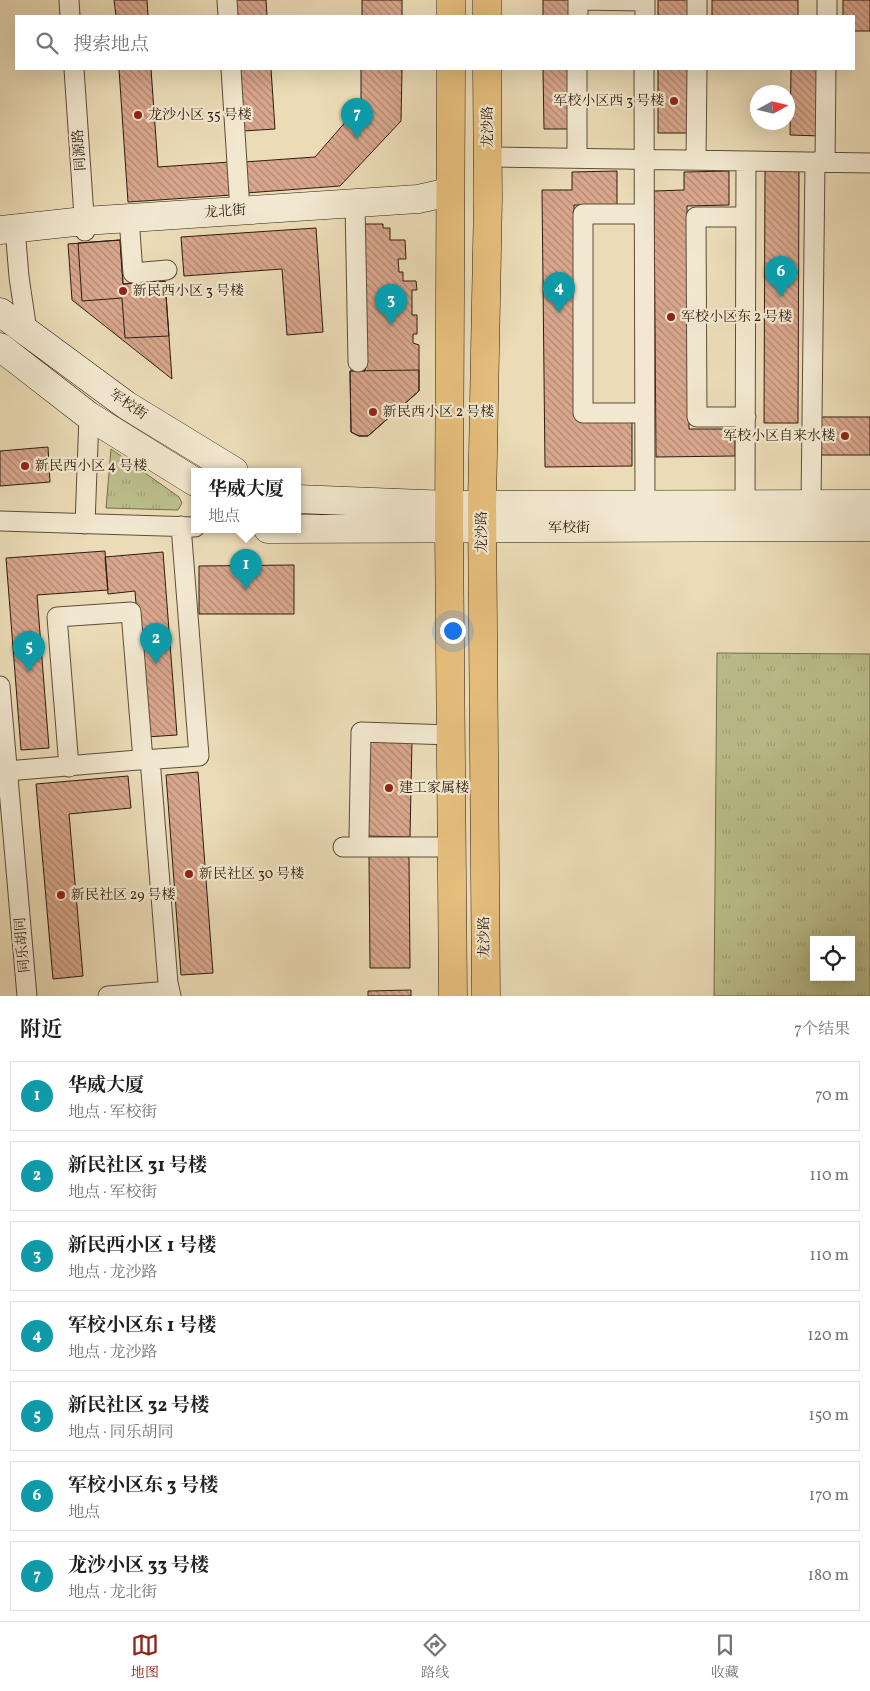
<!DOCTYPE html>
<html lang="zh">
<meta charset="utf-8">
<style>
:root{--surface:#fff;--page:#f6f6f6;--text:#202124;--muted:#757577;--line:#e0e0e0;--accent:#8f2418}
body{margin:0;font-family:Vollkorn,"Noto Serif SC",serif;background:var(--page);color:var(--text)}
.controls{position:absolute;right:15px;bottom:15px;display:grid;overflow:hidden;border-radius:0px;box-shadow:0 5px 20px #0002}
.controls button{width:45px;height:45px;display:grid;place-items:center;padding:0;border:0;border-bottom:1px solid var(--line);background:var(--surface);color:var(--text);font:25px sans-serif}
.compass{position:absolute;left:750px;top:85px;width:45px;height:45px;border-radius:50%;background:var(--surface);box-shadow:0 5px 20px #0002;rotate:82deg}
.you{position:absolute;left:452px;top:630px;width:18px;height:18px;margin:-12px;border:4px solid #fff;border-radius:50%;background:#1a73e8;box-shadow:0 0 0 8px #1a73e833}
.badge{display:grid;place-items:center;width:32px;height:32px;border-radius:50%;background:var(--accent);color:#fff;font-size:16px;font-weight:700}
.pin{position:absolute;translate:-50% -41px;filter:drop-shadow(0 1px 2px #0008)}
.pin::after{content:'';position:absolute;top:26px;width:18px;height:15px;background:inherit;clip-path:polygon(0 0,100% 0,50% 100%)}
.popup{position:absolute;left:191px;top:468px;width:110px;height:65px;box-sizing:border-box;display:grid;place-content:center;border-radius:0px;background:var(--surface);filter:drop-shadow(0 1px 4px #0005);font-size:16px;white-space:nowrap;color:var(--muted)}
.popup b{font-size:19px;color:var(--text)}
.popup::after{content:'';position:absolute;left:50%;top:100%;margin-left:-10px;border:10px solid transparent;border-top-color:var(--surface)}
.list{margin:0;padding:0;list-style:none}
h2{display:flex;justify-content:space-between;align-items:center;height:65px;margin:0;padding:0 20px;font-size:21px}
h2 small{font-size:16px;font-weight:400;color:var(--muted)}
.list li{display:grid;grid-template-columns:32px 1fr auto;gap:15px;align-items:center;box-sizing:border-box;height:70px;margin:0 10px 10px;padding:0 10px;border:1px solid var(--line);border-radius:0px}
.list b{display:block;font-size:19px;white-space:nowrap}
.list p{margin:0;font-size:16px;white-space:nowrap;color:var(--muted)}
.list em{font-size:16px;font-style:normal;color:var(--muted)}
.icon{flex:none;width:28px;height:28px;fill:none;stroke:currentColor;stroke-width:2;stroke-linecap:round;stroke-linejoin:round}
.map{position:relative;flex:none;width:870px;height:996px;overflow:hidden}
.search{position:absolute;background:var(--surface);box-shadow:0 5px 20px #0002;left:15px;right:15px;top:15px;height:55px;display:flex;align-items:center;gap:12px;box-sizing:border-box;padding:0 18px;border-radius:0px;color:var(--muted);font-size:19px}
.sheet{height:625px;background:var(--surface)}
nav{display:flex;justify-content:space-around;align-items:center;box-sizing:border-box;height:70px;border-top:1px solid var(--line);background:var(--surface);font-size:14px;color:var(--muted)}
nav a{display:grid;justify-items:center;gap:2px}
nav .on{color:var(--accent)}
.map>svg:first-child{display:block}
</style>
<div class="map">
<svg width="870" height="996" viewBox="0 0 870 996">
<defs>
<pattern id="grass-tufts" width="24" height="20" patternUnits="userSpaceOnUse" patternTransform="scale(1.25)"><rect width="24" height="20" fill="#bbbf8c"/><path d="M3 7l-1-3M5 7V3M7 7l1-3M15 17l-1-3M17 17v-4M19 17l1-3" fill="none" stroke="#a1a478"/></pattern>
<pattern id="building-back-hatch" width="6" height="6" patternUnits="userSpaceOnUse" patternTransform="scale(1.25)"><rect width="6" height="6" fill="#d9a78d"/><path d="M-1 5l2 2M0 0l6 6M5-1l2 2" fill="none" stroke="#b08772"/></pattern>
</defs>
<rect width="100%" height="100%" fill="#ebdcb7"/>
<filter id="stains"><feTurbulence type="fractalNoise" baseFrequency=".004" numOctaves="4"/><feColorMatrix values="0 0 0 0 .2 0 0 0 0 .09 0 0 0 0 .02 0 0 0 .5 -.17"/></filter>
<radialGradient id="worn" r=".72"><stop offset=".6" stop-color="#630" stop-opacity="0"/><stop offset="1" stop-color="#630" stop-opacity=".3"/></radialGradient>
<!-- grass -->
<path fill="url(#grass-tufts)" stroke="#756e4e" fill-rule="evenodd" d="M111,449l68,48 3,6 -4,7 -72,-2z
M717,653l153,1v342h-156zM814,940h37v37h-37z"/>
<!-- building -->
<path fill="url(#building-back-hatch)" stroke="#2f1c0f" d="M114,0h33l1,16h-32z
M234,0h32l1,16h-32z
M362,0h40v16h-40z
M543,0h26v16h-26z
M658,0h33v16h-33z
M712,0h86v16h-86z
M843,0h27v31h-16v-15h-11z
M119,69h32l7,98 72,-5 2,33 -104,7z
M239,69h32l4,60 -32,2z
M361,69h41l-1,52 -61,65 -94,7 -2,-31 71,-5 46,-53z
M543,69h27v60h-26z
M658,69h33v64h-33z
M791,69h31l-1,67 -31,-1z
M765,170h34l-1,253h-34z
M617,171v34h-43l3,216h55v45l-87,1 -3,-277h30v-18z
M729,171v34l-42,1 2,223h46v27l-79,1 -2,-266 30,-1v-18z
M364,224h19v4h7v12h15l1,19h-8l1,13h4v9h13l1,9h-5v25h5v19h-4v9l6,2v46l-51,45h-9l-8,-4 -1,-61h15z
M316,228l7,104 -36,3 -5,-66 -98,7 -3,-39z
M120,240l3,44 42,-3 4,55 -44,2 -3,-40 -40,3 -4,-58z
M120,240l3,44 42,-3 7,98 -100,-79 -4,-56z
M419,370v21l-51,45h-9l-8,-4 -1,-61z
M819,417h51v38h-50z
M48,447l2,35 -50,4v-35z
M105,551l3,39 -71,5 12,153 -28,2 -15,-192z
M163,552l14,183 -31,2 -11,-146 -27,3 -3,-37z
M294,565v49h-95v-48z
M368,738l44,1 -2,98 -43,-1z
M198,772l15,201 -32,2 -15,-200z
M128,776l3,32 -62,6 14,162 -30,3 -17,-195z
M369,856h40l1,112h-40z
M411,990v6h-43v-5z"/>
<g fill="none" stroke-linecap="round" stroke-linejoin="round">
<defs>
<path id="street" d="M69,0l1,16
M227,0l1,16
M578,16v-16l67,1v15
M697,16v-16
M827,16v-16
M74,69l11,162
M231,69l9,142
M644,69l1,435
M488,157l382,6
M577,158v-89
M696,160l1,-91
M825,162l1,-93
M355,203l3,159
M644,214h-61v199h61
M129,218l4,55 34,-3
M15,228l4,49 8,54
M746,417h-49l-1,-200h50
M745,504l1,-343
M811,504l4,-342
M0,521l195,6
M85,524l4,-108
M0,686l27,310
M69,767l-12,-150 74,-5 12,148 56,-4 -18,-230
M7,771l143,-12 18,224 3,13
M359,836l2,-104 90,3
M343,847h109
M108,996l62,-5"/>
<path id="secondary" d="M0,230l84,-9 334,-22 32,-7
M0,312l126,93 108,66
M0,347l89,69 106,66
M297,499l152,6 421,-1
M268,529l602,-2"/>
<path id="primary" d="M451,0v16
M487,0v16
M451,69l-2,459 4,468
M486,996l-4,-491 6,-306 -1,-130"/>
</defs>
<!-- street casing -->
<use href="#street" stroke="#5e4c39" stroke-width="21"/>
<!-- secondary casing -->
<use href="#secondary" stroke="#2f1c0f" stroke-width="29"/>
<!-- primary casing -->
<use href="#primary" stroke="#2f1c0f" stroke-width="29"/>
<!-- street -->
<use href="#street" stroke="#f2e8d0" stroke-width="19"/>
<!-- secondary -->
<use href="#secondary" stroke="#f2e8d0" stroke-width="28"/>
<!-- primary -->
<use href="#primary" stroke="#e6be7c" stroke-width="28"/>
</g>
<!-- markers -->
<g fill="#8f2418" stroke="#f2e8d0" stroke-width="2">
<circle cx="674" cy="101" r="5"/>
<circle cx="138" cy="115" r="5"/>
<circle cx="123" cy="291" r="5"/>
<circle cx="671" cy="317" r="5"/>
<circle cx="373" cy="412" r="5"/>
<circle cx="845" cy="436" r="5"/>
<circle cx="25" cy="466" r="5"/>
<circle cx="389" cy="788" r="5"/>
<circle cx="189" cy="874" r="5"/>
<circle cx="61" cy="895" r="5"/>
</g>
<g text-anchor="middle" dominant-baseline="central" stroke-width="4.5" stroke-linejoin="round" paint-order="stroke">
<!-- poi labels -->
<g font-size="14" fill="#2f1c0f" stroke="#f2e8d0" text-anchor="start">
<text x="664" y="101" text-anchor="end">军校小区西 3 号楼</text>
<text x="148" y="115">龙沙小区 35 号楼</text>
<text x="133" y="291">新民西小区 3 号楼</text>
<text x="681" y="317">军校小区东 2 号楼</text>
<text x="383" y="412">新民西小区 2 号楼</text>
<text x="835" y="436" text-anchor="end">军校小区自来水楼</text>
<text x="35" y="466">新民西小区 4 号楼</text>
<text x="399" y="788">建工家属楼</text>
<text x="199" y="874">新民社区 30 号楼</text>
<text x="71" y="895">新民社区 29 号楼</text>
</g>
<!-- street labels -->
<g font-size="14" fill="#2f1c0f" stroke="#f2e8d0">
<text transform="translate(488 127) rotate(-90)">龙沙路</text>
<text transform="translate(80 150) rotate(-94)">同源路</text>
<text transform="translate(225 212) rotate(-4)">龙北街</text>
<text transform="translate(128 405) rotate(34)">军校街</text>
<text x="569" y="528">军校街</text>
<text transform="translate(482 532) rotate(-90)">龙沙路</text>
<text transform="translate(485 937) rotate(-91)">龙沙路</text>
<text transform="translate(23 945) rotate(-95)">同乐胡同</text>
</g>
</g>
<rect width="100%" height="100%" filter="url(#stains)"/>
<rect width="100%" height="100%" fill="url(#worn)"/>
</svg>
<div class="controls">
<button><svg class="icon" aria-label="locate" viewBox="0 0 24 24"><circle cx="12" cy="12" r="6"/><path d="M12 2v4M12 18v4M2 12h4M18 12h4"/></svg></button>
</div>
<svg class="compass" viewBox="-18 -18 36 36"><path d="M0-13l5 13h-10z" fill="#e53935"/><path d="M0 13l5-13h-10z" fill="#757577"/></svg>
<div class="you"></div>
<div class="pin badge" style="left:246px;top:590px;background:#0f9aa8">1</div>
<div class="popup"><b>华威大厦</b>地点</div>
<div class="pin badge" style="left:156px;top:664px;background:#0f9aa8">2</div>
<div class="pin badge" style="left:391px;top:325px;background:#0f9aa8">3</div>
<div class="pin badge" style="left:559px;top:313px;background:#0f9aa8">4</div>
<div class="pin badge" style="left:29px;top:672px;background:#0f9aa8">5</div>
<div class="pin badge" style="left:781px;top:297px;background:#0f9aa8">6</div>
<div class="pin badge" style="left:357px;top:139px;background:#0f9aa8">7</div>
<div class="search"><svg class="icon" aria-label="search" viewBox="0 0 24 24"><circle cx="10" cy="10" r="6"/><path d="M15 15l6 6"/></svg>搜索地点</div>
</div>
<section class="sheet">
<h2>附近<small>7个结果</small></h2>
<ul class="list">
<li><span class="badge" style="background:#0f9aa8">1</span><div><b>华威大厦</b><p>地点 · 军校街</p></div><em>70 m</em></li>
<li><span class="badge" style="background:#0f9aa8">2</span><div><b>新民社区 31 号楼</b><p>地点 · 军校街</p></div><em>110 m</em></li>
<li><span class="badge" style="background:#0f9aa8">3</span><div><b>新民西小区 1 号楼</b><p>地点 · 龙沙路</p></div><em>110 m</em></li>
<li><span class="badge" style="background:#0f9aa8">4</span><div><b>军校小区东 1 号楼</b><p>地点 · 龙沙路</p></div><em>120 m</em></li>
<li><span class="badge" style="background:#0f9aa8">5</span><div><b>新民社区 32 号楼</b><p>地点 · 同乐胡同</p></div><em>150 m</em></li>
<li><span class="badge" style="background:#0f9aa8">6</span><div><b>军校小区东 3 号楼</b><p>地点</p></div><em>170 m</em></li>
<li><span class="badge" style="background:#0f9aa8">7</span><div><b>龙沙小区 33 号楼</b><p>地点 · 龙北街</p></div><em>180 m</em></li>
</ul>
</section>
<nav>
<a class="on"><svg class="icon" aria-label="map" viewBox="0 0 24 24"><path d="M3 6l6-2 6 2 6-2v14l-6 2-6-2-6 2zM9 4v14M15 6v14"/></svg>地图</a>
<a><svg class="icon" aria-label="directions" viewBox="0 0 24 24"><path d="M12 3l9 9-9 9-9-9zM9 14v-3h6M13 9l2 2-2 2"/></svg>路线</a>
<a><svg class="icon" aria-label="saved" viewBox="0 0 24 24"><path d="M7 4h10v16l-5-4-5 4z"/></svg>收藏</a>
</nav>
